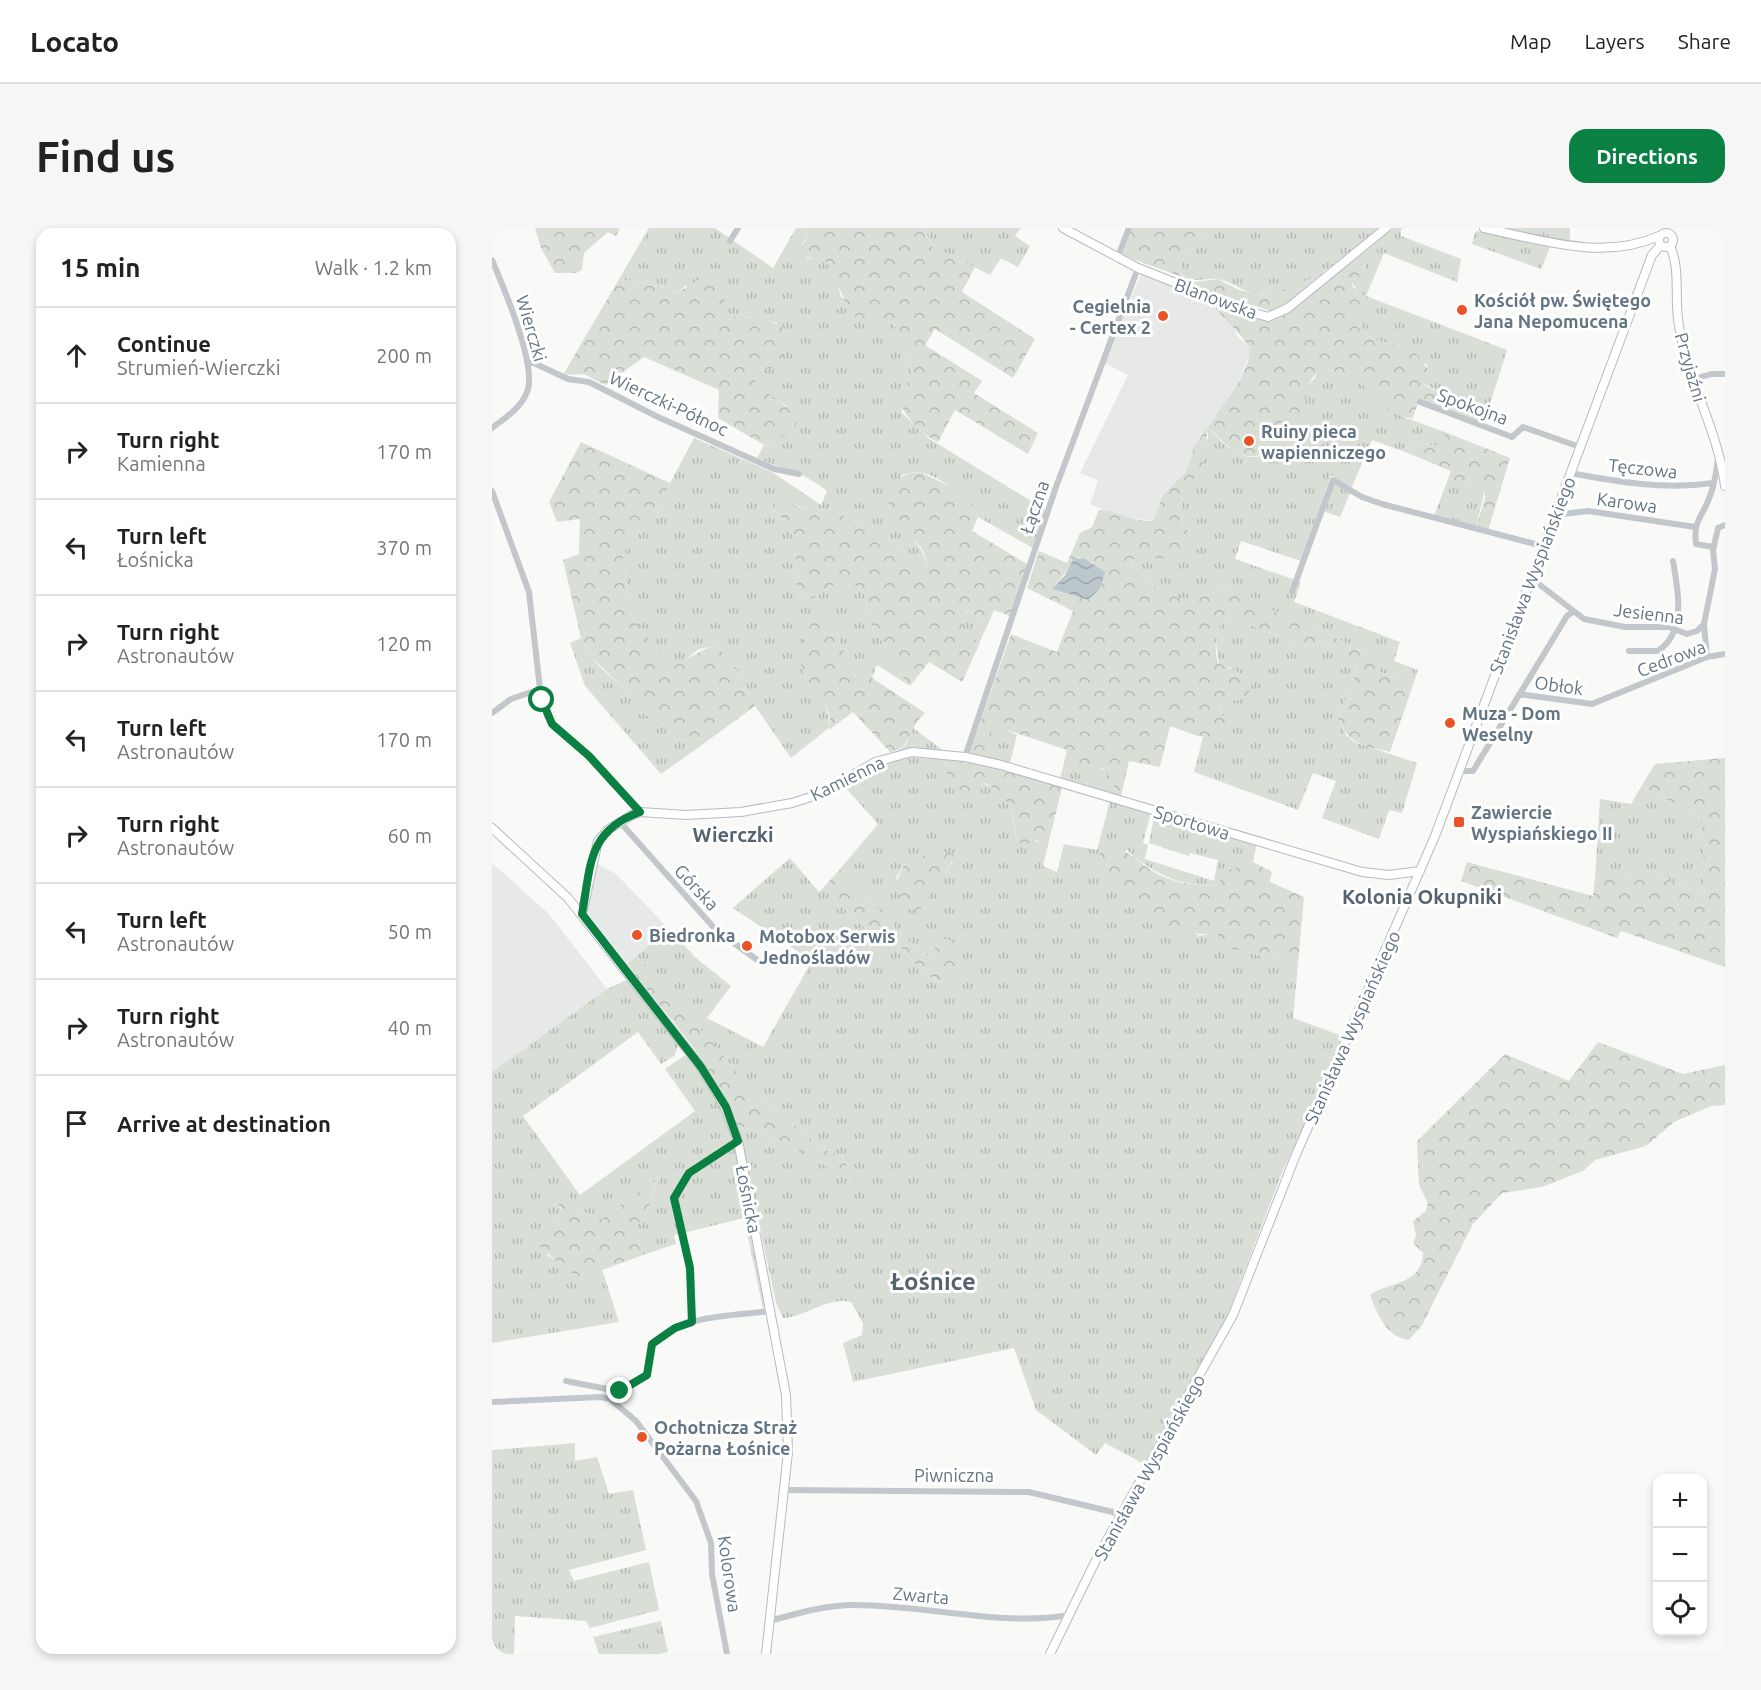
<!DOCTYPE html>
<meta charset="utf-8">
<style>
:root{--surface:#fff;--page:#f6f6f6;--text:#222;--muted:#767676;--line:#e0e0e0;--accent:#0b8043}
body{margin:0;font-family:Ubuntu,sans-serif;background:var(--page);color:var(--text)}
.controls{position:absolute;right:18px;bottom:18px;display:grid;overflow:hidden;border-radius:12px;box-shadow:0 3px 9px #0003}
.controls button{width:54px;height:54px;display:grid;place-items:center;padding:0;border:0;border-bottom:2px solid var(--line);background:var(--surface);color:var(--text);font:30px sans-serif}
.stop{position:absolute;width:18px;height:18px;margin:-14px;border:4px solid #0b8043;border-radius:50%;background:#fff}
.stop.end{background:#0b8043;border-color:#fff;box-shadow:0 2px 6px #0008}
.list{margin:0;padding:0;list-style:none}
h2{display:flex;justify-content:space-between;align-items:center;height:78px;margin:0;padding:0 24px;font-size:26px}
h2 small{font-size:20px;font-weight:400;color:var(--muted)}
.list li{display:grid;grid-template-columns:39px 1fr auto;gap:18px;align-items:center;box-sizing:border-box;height:96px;padding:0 24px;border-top:2px solid var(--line)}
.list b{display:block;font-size:22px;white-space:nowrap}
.list p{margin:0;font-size:20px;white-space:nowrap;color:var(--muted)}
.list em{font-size:20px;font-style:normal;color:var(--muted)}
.icon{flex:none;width:33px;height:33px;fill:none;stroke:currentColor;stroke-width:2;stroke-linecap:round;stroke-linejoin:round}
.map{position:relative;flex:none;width:1233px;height:1426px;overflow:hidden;border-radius:18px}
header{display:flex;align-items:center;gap:36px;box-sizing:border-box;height:84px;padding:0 30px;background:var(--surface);border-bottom:2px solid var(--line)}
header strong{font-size:28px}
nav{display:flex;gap:33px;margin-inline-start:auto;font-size:21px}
.intro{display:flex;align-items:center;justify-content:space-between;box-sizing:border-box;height:144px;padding:0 36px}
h1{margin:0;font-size:42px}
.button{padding:15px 27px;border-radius:18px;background:var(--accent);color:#fff;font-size:21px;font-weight:700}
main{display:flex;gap:36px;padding:0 36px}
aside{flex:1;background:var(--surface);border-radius:18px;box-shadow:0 3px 9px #0003}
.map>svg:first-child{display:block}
</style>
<header>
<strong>Locato</strong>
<nav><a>Map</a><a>Layers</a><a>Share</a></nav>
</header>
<div class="intro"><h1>Find us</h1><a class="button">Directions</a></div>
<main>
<aside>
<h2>15 min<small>Walk · 1.2 km</small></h2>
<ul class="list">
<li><svg class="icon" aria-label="ahead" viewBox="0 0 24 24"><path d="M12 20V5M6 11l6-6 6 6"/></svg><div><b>Continue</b><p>Strumień-Wierczki</p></div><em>200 m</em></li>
<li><svg class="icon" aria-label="right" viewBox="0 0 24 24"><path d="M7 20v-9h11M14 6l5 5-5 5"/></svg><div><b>Turn right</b><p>Kamienna</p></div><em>170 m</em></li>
<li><svg class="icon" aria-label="left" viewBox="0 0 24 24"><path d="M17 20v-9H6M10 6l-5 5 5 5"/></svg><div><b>Turn left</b><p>Łośnicka</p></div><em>370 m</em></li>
<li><svg class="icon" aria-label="right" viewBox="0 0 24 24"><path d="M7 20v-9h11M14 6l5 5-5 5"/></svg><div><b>Turn right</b><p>Astronautów</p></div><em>120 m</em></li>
<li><svg class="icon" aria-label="left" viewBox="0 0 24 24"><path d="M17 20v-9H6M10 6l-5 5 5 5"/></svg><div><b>Turn left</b><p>Astronautów</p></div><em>170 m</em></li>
<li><svg class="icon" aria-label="right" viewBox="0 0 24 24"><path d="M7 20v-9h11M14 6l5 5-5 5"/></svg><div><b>Turn right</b><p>Astronautów</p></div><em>60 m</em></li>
<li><svg class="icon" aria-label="left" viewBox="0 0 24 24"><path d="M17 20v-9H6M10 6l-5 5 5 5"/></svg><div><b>Turn left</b><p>Astronautów</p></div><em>50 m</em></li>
<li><svg class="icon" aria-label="right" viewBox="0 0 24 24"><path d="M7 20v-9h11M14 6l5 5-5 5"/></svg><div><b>Turn right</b><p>Astronautów</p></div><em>40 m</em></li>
<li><svg class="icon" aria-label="arrive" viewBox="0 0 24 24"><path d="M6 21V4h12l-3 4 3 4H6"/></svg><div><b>Arrive at destination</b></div></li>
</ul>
</aside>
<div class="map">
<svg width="1233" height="1426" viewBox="0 0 1233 1426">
<defs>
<pattern id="grass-tufts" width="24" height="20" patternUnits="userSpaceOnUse" patternTransform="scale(1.5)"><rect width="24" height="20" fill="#d9ded6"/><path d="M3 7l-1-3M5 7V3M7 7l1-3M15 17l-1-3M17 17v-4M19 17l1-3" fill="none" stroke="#b4b9b3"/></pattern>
<pattern id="forest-crowns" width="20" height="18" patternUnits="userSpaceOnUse" patternTransform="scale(1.5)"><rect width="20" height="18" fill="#d9ded6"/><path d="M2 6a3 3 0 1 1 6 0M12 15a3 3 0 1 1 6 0" fill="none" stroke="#b4b9b3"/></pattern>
<pattern id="water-waves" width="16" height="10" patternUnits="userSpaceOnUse" patternTransform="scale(1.5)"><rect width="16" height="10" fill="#bbc7cc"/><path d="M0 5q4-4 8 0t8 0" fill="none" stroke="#9ca6ab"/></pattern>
</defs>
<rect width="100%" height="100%" fill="#f9f9f7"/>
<!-- built -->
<path fill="#e7e8e8" d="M649,46l77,31 -2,2 17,18 4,11 13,12v5l-11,29 -45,65 -8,25 -23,23 -10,26 -37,-6 -26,-11 8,-24 -18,-7 48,-98 -24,-12z
M0,635l57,51 58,75 -115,83z
M106,636l18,10 53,55 -42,35 -41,-53 9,-46z"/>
<!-- grass -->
<path fill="url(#grass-tufts)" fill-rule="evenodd" d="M157,0h66l58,40 23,-40h4l9,8 -7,8 5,15c24,-6 30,19 34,38l52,27 17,20 1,35 -8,12 -1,22 26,25 118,72 -13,38 -55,-31c-5,-16 -41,-43 -58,-45 -6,0 -14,2 -19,3l-12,33c10,13 39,43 37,59h-5l-41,-37 -30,-10 -17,-11 -24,1 -13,-5h-25l19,22 5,19 2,46 15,7 25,-16 18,2 10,10 8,36 11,12 12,26 14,17 -33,-21 -5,13c-26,6 -31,-26 -34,-45l-23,-17c-14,11 -17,52 -8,66 14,22 20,16 23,45l-39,31 -36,-52 -20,-40 -18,-20 -18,3 -18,14 -15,1 -35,-49 -8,-55 3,-14 31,-29 13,-34 24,-45 78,34 49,33 6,-14c-26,-21 -42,-20 -70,-33l7,-13 7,1 12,-11 4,-29 -23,-14 -9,-10 1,-10 18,-5 3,-44 -29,-6 -16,1c-8,-9 -10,-19 -7,-31l-40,-1 -8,7 -18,-7 -40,-7z
M428,0h101l-6,8 15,10 -12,21 -17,-9 -11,17 -59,-29 -3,-10z
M709,0h179c-30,22 -79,70 -119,66 -19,-1 -31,-14 -43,-15 -15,-1 -20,4 -36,-2l-3,-22 24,-11z
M901,0h13l-5,1v7l60,23 -4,23 -73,-29 -18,43 141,54 -18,58 -37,-11 -28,-13 -2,-5 7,-4 -2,-10 -28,-20 -22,-3 -16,-11v-15l7,-9 -17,-26 15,-8 -2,-10 -7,-7 19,-17z
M1009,0h69v15z
M987,3l72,14 -10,24 -69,-25 3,-12z
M829,138l38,15 11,10 7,11 26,15 42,15 -1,11c-18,8 -25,-8 -41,8l-31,-11 -21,49 -20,-14 -30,86 -60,-20 -6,18 66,23 -7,20 106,40 -6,19 24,9 -5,15 -33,-13 -2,-11 -7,-6 -82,-39 -26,-8v-6l-35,-15c-11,4 -25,11 -37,12 -21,2 -54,-21 -61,-41h43l20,-17 -3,-9 -9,-6 2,-33 25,-55v-10c14,14 33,36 56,27 13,-4 22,-9 36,-11l5,-49 2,-9 8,-8 2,-9z
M845,257l13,8 -10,24 -15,-5 8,-26z
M980,257l13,4 -9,39 -42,-12 11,-29z
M479,382l8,10 9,4 -9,19 -17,-15 3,-14z
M735,391l10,1 64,25 25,-2 19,8 10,14 1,9 -18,44 8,17 8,7 63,21 -15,50 -13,-3 -10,29 -57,-21 14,-37 -23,-8 -15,37 -104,-38 9,-35h10l7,-27 -4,-2 -2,-6 5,-3 6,1 7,-32 -13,-4 -3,-22 4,-19z
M89,410l8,17 11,12 27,24 16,22 19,11 15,17 33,-2 -49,35 -76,-88 -15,-43z
M421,500l31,23 -29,-3 -17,3 8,-6z
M505,501h7l13,6 -7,28 -23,-5 5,-27z
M416,529l33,2 6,7 -1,17c55,-1 62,1 71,59 13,0 22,-5 30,7l-4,17 14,6 7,-28 33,6 13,-49 41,11 -8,31 5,2 -3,14 69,22 4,-21 -28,-7 -1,3 -40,-13 5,-26 3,-2 100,28 -4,19 -10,6h-14l-9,17c-37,3 -68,-11 -94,-36l-13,26 11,22 76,39 16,-4 31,20 51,12 -5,54 52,19 -64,138 -57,149 -80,140 -39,-21 -9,12 -60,-45 -22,-62 -161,34 -10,-39 19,-8 1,-12 -12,-21c-22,-6 -44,14 -68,16l-7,-15 -37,-173 4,-3c41,10 74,36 112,54l-12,-23 -20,-9 -67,-54 -114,-134 -15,3 42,-35 26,28 36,29 -24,32 56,29 49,-86 -79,-53 57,-50 29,34 4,-4 56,54 18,2 29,31 16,8 14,-3 -20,-49c4,11 1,18 -8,25l-22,-17 -66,-70 38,-45 -35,-39 45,-24zM430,629l31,4 -30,43 -27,-26 11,-18z
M606,539l9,4 14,25 -61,-18 2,-7z
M1149,559l58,28 3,7 3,73 -60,-25 -50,9 5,-80 31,5z
M132,753h4l46,58 4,7 -4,10 -13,8 -23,-32 -115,84 57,79 115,-84 -30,-42 19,-13c19,8 46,64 48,85l-42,30 -15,20 4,43 -5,1 2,9 -33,11 -6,-19v-12c10,-8 18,-34 23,-47l-58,42h-9l-16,-13 -18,1 5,6 -3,7 -13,4 -1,31 34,23 21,-9 17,53 -127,21v-271l115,-83z
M242,918l32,156 -3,7 -19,-91 -61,15c-2,-11 -6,-22 -6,-33 2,-24 40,-43 57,-54z
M83,1215v18l22,-4 12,37 24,-4 13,60 -77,20 5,11 75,-19 10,48 -69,18 -4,-7 -71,-5 -1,38h-22v-204z
M169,1393l7,31 -9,2h-60l-6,-17z"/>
<!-- forest -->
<path fill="url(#forest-crowns)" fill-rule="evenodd" d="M43,0h85l-4,8 -8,-4 -24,21 -2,17 -6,3h-21l-14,-25z
M308,0h120l8,9 3,9 44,21 -13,25 73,47 -22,39 -78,-49 -10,16 57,36 -8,12 64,40 -10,21 -73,-44 -17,32c-19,-9 -35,-27 -41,-47l14,-16 -1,-35 -17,-20c-53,10 -45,-36 -69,-64l-25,-4v-6l10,-14z
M640,0h69l2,16 -24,11 3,22 -60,-22z
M865,28l5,2 4,15 -15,8 2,6 13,10 3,10 -8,9v15c15,13 32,10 49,19 12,6 14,17 23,24l-10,5 1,6 28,12 37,11 -5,16 -64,-25 -8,20 -17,-5 -18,-12 -7,-11 -11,-10 -38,-15 -14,20 -7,58 -13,7 -7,-4c-39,20 -44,5 -72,-19l-6,40 -19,25 -2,33 9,6 3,9 -20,17 -43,1c7,19 41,42 61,40 12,-1 26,-8 37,-12l35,15v6l26,8 82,39 7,6 2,11 33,13 -23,67c-27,-7 -40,-6 -52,-34l18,-44 -1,-9 -10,-14 -19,-8 -25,2 -64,-25 -10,-1 -7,4c-4,14 -6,27 -2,40l27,12 7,11c-7,17 -18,16 -33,13l-5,3c2,8 11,13 15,21l-3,9c-17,12 -38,0 -56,-6l-10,41 -31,-6 -8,35 -18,-28 -41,3 5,-21 -63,-21 -12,2 -5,27 -18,-4 42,-120 46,18 16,-41 -46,-23 12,-37 28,12 13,-30 12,-6 7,-17c11,-1 37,12 54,11l10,-26 23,-23 8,-25 45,-65 9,-20 2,-14c-10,-14 -21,-26 -34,-38v-3l2,-2c16,6 37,17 54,14 17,-2 69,-50 85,-63zM586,329l15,6 7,26 -12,11 -36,-11z
M833,43l-38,32 -17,8 -77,-25 1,-4 24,-3 21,11 25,5 28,-8z
M221,49l10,2c4,15 -3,26 9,38 20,0 40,1 55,14v12l-5,5v13l-8,6 -18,5 -1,10c13,15 33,20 42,39l-5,13 -9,1 -12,11 -7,-1 -46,-27 1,-28 -75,-33 -39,28 -21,-11 -21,1 56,-96 40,7 18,7 21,-13z
M953,204l65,26 -22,73 -12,-3 9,-30v-9l-13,-4 -27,2 6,-16 -48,-20c16,-16 23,0 40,-8z
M89,214l89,41 -13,34 -31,29 -3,14 8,55 35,48c19,4 29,-14 51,-17l18,20 20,40 -45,33 -33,2 -15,-17 -19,-11 -16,-22 -38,-36 -8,-17 -18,-78 16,-6 1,-35 -23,3 -8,-20z
M429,244c22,12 48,19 57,45l-6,14 55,33 -17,52 -16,-6 -6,14 -9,-4 -8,-10 -6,3 -3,15 18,15 -18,39 -33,-20 -19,24 -14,-17 -12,-26 -11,-12 -8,-36 -10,-10 -18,-2 -25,16 -15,-7 -2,-46 -5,-19 -19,-22 13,-3 25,8 24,-1 17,11 30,10 42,37 4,-1c4,-29 -49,-44 -35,-76 7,-15 14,-16 30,-18z
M323,388l10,1 8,4 17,50 6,6 16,1 53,35c-4,4 -10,10 -12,16 -6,12 -7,20 -23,23l-37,-40 -24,18c6,-23 -13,-31 -23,-49 -9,-17 -4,-41 2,-59z
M1233,530v209l-104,-36 -4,7 -156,-57 6,-19 126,34 2,-17 50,-9 60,25 -3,-73 -3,-7 -58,-28 14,-23z
M449,531l43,6 78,23 -15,61 -10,-9 -13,5 -7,-3c-3,-24 -7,-49 -32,-59l-15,10 -17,-4 -7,-6 1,-17z
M618,621c22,1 26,12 44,23 18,11 45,15 65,13l3,-13c10,-6 20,-3 31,-10l19,10 -2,10 34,15 -6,67 -69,-16 -13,-15c-29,5 -72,-10 -90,-34 -12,-15 -8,-22 -28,-30l-1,-14z
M449,623l13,4c-1,9 -30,48 -37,59 -22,-25 -27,-24 -10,-54z
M348,641l66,70 22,17c10,-8 11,-15 7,-27l22,17 3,20 -4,14 -13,3 -17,-8 -29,-31 -18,-2 -56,-54z
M143,732l7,1 20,22 94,112 67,54 20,9 13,24c-38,-18 -72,-45 -113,-55l-4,3c-21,-63 -73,-114 -112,-166z
M1106,814l85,32 42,-9v40l-14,1 -37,16 -28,24 -51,14 -12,11 -41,16 -40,6 -29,31 -51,101 -13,15c-23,-3 -31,-25 -39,-45 20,-14 52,-10 53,-42l-10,-10 3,-8 -3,-14 13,-10 2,-8 -9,-18 -2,-44 88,-87 64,27z
M169,947c-8,16 -12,40 -24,49v12l6,19 -62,23 -18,-10 -23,-22v-11l8,-11 13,-4 3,-7 -9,-14 7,-11c11,13 22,30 40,31z"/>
<!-- water -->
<path fill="url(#water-waves)" d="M582,330l11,1 20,13 -5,17 -12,11 -36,-11 13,-14z"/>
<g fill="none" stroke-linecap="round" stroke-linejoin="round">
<defs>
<path id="secondary" d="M571,0l75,40 106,42 24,7 20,-9 98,-80
M992,0c57,12 119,33 175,8
M1167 12a7 7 0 1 1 14 0a7 7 0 1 1-14 0Z
M1178,18c10,21 5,49 8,73 7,58 40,109 47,167
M0,600l76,70 133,169 24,40 13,34 48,254 2,57 -22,202
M90,686l16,-73 11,-12 23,-14 8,-3 46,3 55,-3 51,-9 28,-9 55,-32 37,-10 53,5 36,8 361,107 27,3 31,-4
M558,1426l47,-96 136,-243 62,-158 140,-321 217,-581 9,-10"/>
</defs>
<!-- secondary casing -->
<use href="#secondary" stroke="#b4bbc0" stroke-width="10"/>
<!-- street -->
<path stroke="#c2c7cb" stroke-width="6" d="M238,13l8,-13
M625,31l12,-31
M0,32c11,26 46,107 35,132 -6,16 -22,26 -35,36
M35,135h7l34,16 21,3 69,35 116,52 25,5
M1199,152l20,-6h14
M928,174l92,35 11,-10 57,20
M1078,245c49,9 94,17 143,10
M0,263l37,101 11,97 7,27 5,8 37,32 51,56
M1062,287l34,-4 107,16
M1221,319l-17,-3c-3,-25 7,-27 14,-48 5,-12 6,-25 8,-37
M1039,350l53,41 41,8h44l18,7 10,-3 7,-7 11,-55 -2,-19 5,-22 7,-3
M800,364l41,-112 29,17 20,7 161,42
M1212,397l3,32
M1137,423h29c29,-20 20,-61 15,-90
M1027,466l73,10 115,-47 18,-3
M0,485l19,-14 29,-10
M473,529l91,-270 82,-219
M967,543h14l94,-155 6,-4
M128,594l96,108 44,32
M199,1094l-1,-54 -16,-70 15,-25 49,-32
M74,1153l41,8 9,6
M118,1171l37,-24 5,-31c29,-30 81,-28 119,-33
M0,1174l108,-5 10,2 26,22 60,80 15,42 1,31 15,80
M292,1262l245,2 92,22
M278,1393c28,-8 56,-16 85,-16 73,0 143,22 215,10"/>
<!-- secondary -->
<use href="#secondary" stroke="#fff" stroke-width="8"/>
</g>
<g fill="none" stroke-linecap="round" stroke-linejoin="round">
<!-- route -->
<path stroke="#0b8043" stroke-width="8" d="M50,472l10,24 37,32 51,56c-53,19 -49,54 -58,102l119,153 25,40 12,34 -49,32 -15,25 16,70 2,54 -17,6 -23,16 -5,31 -27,16"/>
</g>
<!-- markers -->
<g fill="#ea5326" stroke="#fff" stroke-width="2">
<circle cx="970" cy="82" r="6"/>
<circle cx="671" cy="88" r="6"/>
<circle cx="757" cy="213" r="6"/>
<circle cx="958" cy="495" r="6"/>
<rect x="961" y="588" width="12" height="12" rx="3"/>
<circle cx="145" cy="707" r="6"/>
<circle cx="255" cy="718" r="6"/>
<circle cx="150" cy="1209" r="6"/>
</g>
<g text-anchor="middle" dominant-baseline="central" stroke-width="6" stroke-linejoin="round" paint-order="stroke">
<!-- street labels -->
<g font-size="18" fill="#637583" stroke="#fff">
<text transform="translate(724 70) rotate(20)">Blanowska</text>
<text transform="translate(40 100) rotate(74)">Wierczki</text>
<text transform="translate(1199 139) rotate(74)">Przyjaźni</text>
<text transform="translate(177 175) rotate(25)">Wierczki-Północ</text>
<text transform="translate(981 178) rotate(20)">Spokojna</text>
<text transform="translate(1151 240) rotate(6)">Tęczowa</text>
<text transform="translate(1135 274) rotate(8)">Karowa</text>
<text transform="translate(542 279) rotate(-71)">Łączna</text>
<text transform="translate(1040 347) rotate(-69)">Stanisława Wyspiańskiego</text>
<text transform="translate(1157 385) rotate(7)">Jesienna</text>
<text transform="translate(1179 430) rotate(-21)">Cedrowa</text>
<text transform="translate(1067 457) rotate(8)">Obłok</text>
<text transform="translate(355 550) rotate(-26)">Kamienna</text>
<text transform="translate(700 594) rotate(17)">Sportowa</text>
<text transform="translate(205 659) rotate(47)">Górska</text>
<text transform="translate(860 799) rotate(-66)">Stanisława Wyspiańskiego</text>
<text transform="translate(257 971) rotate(79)">Łośnicka</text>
<text transform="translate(657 1239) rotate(-61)">Stanisława Wyspiańskiego</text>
<text x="462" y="1247">Piwniczna</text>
<text transform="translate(238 1346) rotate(82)">Kolorowa</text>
<text transform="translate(429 1367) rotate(5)">Zwarta</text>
</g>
<!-- poi labels -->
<g font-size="18" font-weight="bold" fill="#637583" stroke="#fff" text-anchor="start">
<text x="982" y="72">Kościół pw. Świętego<tspan x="982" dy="21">Jana Nepomucena</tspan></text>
<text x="659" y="78" text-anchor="end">Cegielnia<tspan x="659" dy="21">- Certex 2</tspan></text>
<text x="769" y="203">Ruiny pieca<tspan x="769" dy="21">wapienniczego</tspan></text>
<text x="970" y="485">Muza - Dom<tspan x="970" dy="21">Weselny</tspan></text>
<text x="979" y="584">Zawiercie<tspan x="979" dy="21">Wyspiańskiego II</tspan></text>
<text x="157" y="707">Biedronka</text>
<text x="267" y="708">Motobox Serwis<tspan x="267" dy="21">Jednośladów</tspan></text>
<text x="162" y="1199">Ochotnicza Straż<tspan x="162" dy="21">Pożarna Łośnice</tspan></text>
</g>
<!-- neighbourhood labels -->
<g font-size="20" font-weight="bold" fill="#55636e" stroke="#fff">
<text x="241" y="606">Wierczki</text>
<text x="930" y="668">Kolonia Okupniki</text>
</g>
<!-- district labels -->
<g font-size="24" font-weight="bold" fill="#55636e" stroke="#fff">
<text x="441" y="1053">Łośnice</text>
</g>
</g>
</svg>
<div class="controls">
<button>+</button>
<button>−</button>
<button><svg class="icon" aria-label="locate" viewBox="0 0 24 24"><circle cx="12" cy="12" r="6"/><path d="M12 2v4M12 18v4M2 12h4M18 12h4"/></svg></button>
</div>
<div class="stop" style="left:50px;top:472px"></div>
<div class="stop end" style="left:128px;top:1163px"></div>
</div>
</main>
